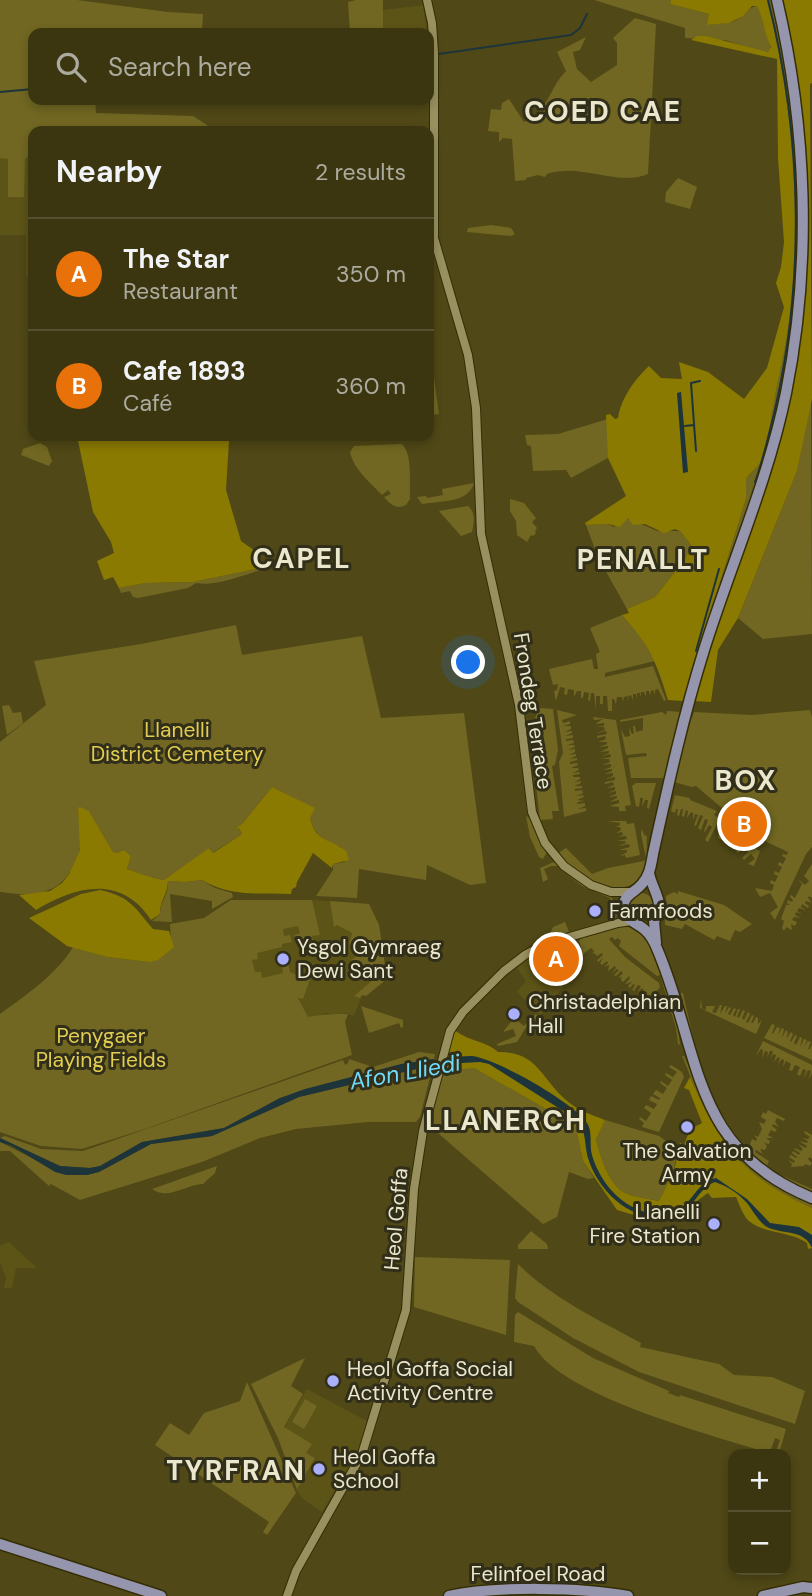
<!DOCTYPE html>
<meta charset="utf-8">
<style>
:root{--surface:#3c3610;--page:#47411e;--text:#f1f3f6;--muted:#acab9f;--line:#555030;--accent:#8bbbb9}
body{margin:0;font-family:"DM Sans",sans-serif;background:var(--page);color:var(--text)}
.controls{position:absolute;right:21px;bottom:21px;display:grid;overflow:hidden;border-radius:14px;box-shadow:0 4px 10px #0003}
.controls button{width:63px;height:63px;display:grid;place-items:center;padding:0;border:0;border-bottom:2px solid var(--line);background:var(--surface);color:var(--text);font:35px sans-serif}
.you{position:absolute;left:469px;top:663px;width:24px;height:24px;margin:-18px;border:5px solid #fff;border-radius:50%;background:#1a73e8;box-shadow:0 0 0 10px #1a73e833}
.badge{display:grid;place-items:center;width:46px;height:46px;border-radius:50%;background:var(--accent);color:#fff;font-size:23px;font-weight:700}
.pin{position:absolute;translate:-50% -50%;border:4px solid #fff;box-shadow:0 2px 7px #0006}
.list{margin:0;padding:0;list-style:none}
h2{display:flex;justify-content:space-between;align-items:center;height:91px;margin:0;padding:0 28px;font-size:30px}
h2 small{font-size:23px;font-weight:400;color:var(--muted)}
.list li{display:grid;grid-template-columns:46px 1fr auto;gap:21px;align-items:center;box-sizing:border-box;height:112px;padding:0 28px;border-top:2px solid var(--line)}
.list b{display:block;font-size:26px;white-space:nowrap}
.list p{margin:0;font-size:23px;white-space:nowrap;color:var(--muted)}
.list em{font-size:23px;font-style:normal;color:var(--muted)}
.icon{flex:none;width:38px;height:38px;fill:none;stroke:currentColor;stroke-width:2;stroke-linecap:round;stroke-linejoin:round}
.map{position:relative;flex:none;width:812px;height:1596px;overflow:hidden}
.search{position:absolute;background:var(--surface);box-shadow:0 4px 10px #0003;left:28px;top:28px;width:406px;height:77px;display:flex;align-items:center;gap:18px;box-sizing:border-box;padding:0 24px;border-radius:14px;color:var(--muted);font-size:26px}
.panel{position:absolute;background:var(--surface);box-shadow:0 4px 10px #0003;left:28px;top:126px;width:406px;height:315px;border-radius:14px}
.map>svg:first-child{display:block}
</style>
<div class="map">
<svg width="812" height="1596" viewBox="0 0 812 1596">
<rect width="100%" height="100%" fill="#504816"/>
<!-- built -->
<path fill="#5c5317" d="M423,5l4,28h-44v-23z
M0,98l27,58 6,3v117h-7v-41h-26z
M264,900h48l57,4 10,21 8,54 -21,17 -4,-1 -8,21 -9,-3 -9,3 -9,-3 -19,5 -10,-20 -28,-2 -29,-39z
M562,944l17,23 -39,49 -23,-24 9,-11 -9,-13 15,-12 25,-7z
M9,1242l28,26h-21l-4,20h-8l2,-10 -6,-16v-16z
M307,1389l60,32 -7,27 -38,64 -19,-13 -6,-8 -19,-53z"/>
<!-- green -->
<path fill="#716722" d="M0,0h77l91,12 35,2 -1,19h-169v67h62l1,13 97,3 14,9 2,6h-176v28l-4,-3 -4,3 -1,38h-16v-38l-8,-1z
M356,0h27v33h-33l-2,-31z
M594,0h77l-1,4 39,10 -1,11c7,-2 17,-1 24,-3 11,-4 14,-14 25,-16l4,8 10,35 -5,4 -41,-13 -40,-2v-10z
M767,0h6c19,84 28,168 25,254 -1,17 0,36 -2,53 -6,42 -14,84 -24,126l-85,268h-4l63,-202v-20l14,-16 12,-51 16,-85 -1,-222 -10,-68z
M635,18l21,6 -8,150c-30,13 -68,-12 -101,0l-2,3 -7,-2 -12,3v2l-11,1 -3,-42 -9,-1 -4,4v-10l-11,-1 3,-22 10,1 1,-7 7,-4 15,23c25,-11 25,-34 42,-51l-9,-19 29,-15 -6,13 -7,2 4,17 14,13 26,-17v-22l-4,-5z
M678,178l19,9 -7,22 -25,-7 1,-10z
M491,225l20,3 4,6 -4,2 -44,-4 1,-4z
M429,353l3,10 7,51 -10,1z
M811,400l1,234 -49,5 -25,-21 59,-147z
M608,419v39l-37,20 -5,-8 -33,1 -2,-25 -4,-1 -2,-10 33,-1z
M40,443l7,4 5,14 -3,5 -28,-11 2,-6z
M402,444c11,11 7,38 8,55l-4,6c-10,5 -16,-1 -22,-8l7,-3 -3,-4 -6,5c-12,-13 -28,-25 -32,-43l4,-6z
M474,483c-5,20 -34,18 -52,21l-5,-7 9,-1 1,2 16,-3 -1,-6z
M510,499l14,4 12,15 -4,4 5,6 -2,3 1,2 -3,3 -2,-1 -4,7 -10,-7 -1,-14 -6,-10z
M468,506c8,7 6,16 4,26l-11,4 -22,-25z
M628,518l29,13h23l11,14 -6,14 -30,38 -28,12 -23,-41h-2l-16,-43 22,-1 6,3z
M261,568v2c-19,5 -46,17 -65,13l-8,5 -50,10 -5,-1 -3,-6 -9,2 -2,-5 26,-5 48,-1z
M622,615l17,19 16,27 -50,12v4l48,-11 13,34 -2,1 -6,-12 -3,1v5l-2,-5 -2,1 -1,5 -1,-5h-3v6l-2,-5h-3v6l-1,-5h-3v6l-1,-5h-3v6l-2,-5 -3,1 1,5 -2,-5 -3,1 -1,5 -1,-5h-5l-1,7 -2,-5h-2v12h-4l-1,-15h-4v8h-3v-8h-4v14l-2,-17h-3l-1,8 -2,-1 1,-7 -5,-1 -1,6h-2v-7h-4l-3,6v-7l-6,-1 -1,6 -3,-1 1,-6 -5,-1 -4,14 -2,-10 3,-1 1,-6 -5,1 -4,-16 43,-10 2,10h4l-2,-15 4,-2 -10,-24z
M236,625l6,30 120,-19 19,82 83,-5 22,170 -16,2 -43,-20 -1,15 -67,-11 -2,29 -41,-2 17,-26v-6l12,-2 -4,-15c-16,-5 -27,-12 -31,-29l4,-10 -42,-21 -29,36 -10,7 6,-2 3,6 -30,19 -2,-5 -46,32c-13,-2 -24,-7 -37,-11l4,-13 -7,-6 -7,3 -4,-1 -24,-41 -11,-3c1,13 3,27 2,39 0,7 -5,14 -8,21 -15,29 -43,28 -72,24v-150l46,-37 -12,-44 107,-17z
M9,705l4,8 8,-1 2,11 -16,12 -5,-29z
M540,708l13,1 5,41 -3,15 -3,1 7,45h-7l1,8 -13,1 -6,-54 14,-3 -1,-3 -7,1 6,-4 -1,-3h-5l6,-2 -1,-2 -5,1 4,-3 -1,-3 -4,-1 5,-1 -1,-3h-6l7,-2v-2l-7,1 -1,-2 8,-1 -1,-3h-7l-6,-2 11,-4v-2l-6,-2h6v-3h-6l2,-5h-3v-2h5z
M557,710l20,5 -15,5 1,3 7,-2v3l-7,2h8v3l-7,3 8,-1v2l-7,3 8,-1v3l-7,1v2l7,-1 1,3 -7,2h7l1,2 -7,3 7,-1v3l-6,3 7,-1v2l-6,3 7,-1v2l-7,2v2l7,-1 1,2 -7,3h7l1,2 -7,3 7,-1 1,2 -7,1v2h7v2l-6,3 7,-1v2l-7,3h8v2l-7,1v2l7,-1 1,3 -7,3 7,-1 1,2 -7,3 8,1 -7,1 -1,2 8,-1v3l-7,3 8,-1v3l-22,6 -5,-55 4,-9z
M810,710l2,7v130l-6,7 -31,66 -5,-7 8,-6 -8,-14 -10,4 -5,-9 17,3 2,-6 -4,-2 1,-3 4,2 3,-6 -4,-2 1,-3 4,2 3,-6 -4,-2 1,-3 4,2 3,-6 -4,-2 1,-2 4,1 1,-3 -62,-29 -3,-14 -27,-23 -4,1 -18,-5 10,-43 10,-27 57,3z
M667,711l16,1 -16,66h-36l-3,-20 19,-2 -1,-3 -20,2 -5,-26 4,8 5,-1 -1,-9 3,7 2,-1 -1,-7h2l1,6 7,-2v-12l-23,4v-2l42,-8 4,3z
M593,717l23,3 15,85 -6,1 1,5h-7v-4l-10,-1 10,-3v-3l-10,2 8,-4v-2l-9,1 8,-3v-3l-9,2 8,-3v-3l-9,1 8,-3 -1,-3 -8,2v-2l10,-2v-3l-10,2 8,-3v-3l-9,1 8,-3v-2l-9,1 8,-3v-3l-9,1 8,-3 -1,-3h-8l10,-2 -1,-3 -9,2 8,-3v-2l-9,1 8,-4v-2l-9,1 8,-3v-2h-9l8,-3 -1,-3 -8,2v-2l10,-2 -1,-3 -10,2 9,-3 -1,-3h-9l9,-1v-3l-9,1 8,-5 -9,1z
M636,783h20l-7,26 -2,-1 1,-8h-3l-3,7 1,-9h-3l-1,9 -3,-1 -4,-20z
M675,795l15,3v2l27,11 -3,4 4,2v5l-10,20 -3,-2 7,-13 -3,-2 -4,7 -1,-1 4,-11 -3,-1 -4,11 -3,-2 5,-12 -3,-1 -4,11 -2,-1 4,-10 -3,-1 -2,6v-7l-2,-1 -4,6 1,-7 -2,-1 -2,7 -2,-1 1,-7h-2l-2,7 -2,-1 1,-6h-2l-1,4 -4,-2z
M526,816l4,2 17,34 -4,7 -4,-2 -9,-20z
M607,821h19l1,3 7,-1 6,32 -14,3 -1,-3 -5,1 7,-4v-2h-8l11,-3 -1,-3 -11,2 8,-3 -1,-2h-8l10,-2 -1,-3 -9,1 6,-2 -1,-3 -6,1 5,-3 -1,-3h-5l5,-2v-2z
M721,825l8,4 -1,3 7,4 3,-3 -2,4 8,4 2,-4 -1,6 15,8 -6,15 -6,-2 7,-5 -4,-5 -7,6 -2,-2 6,-6 -3,-5 -7,6 -3,-3 6,-6 -4,-4 -7,6 -3,-2 5,-7 -5,-3 -5,6 -4,-2z
M642,829l2,6 3,1c-1,10 1,22 -1,32 -2,9 -10,16 -18,18 -5,1 -12,4 -17,3 -20,-1 -41,-21 -54,-35l9,-6 26,26 16,-6 36,-7 2,-3 -5,-24z
M554,862l27,21 27,11 10,11 -2,13 -68,21 5,-12 12,-5 4,10 40,-12 6,-4 -5,-18 -28,-12 -25,-20h-6l-7,3 4,10 -5,3 -3,-14z
M812,864v34l-3,-2 -1,2 4,5 -6,-2 -1,2 4,3 -1,2 -6,-4 -1,3 5,3 -7,-2 -2,3 5,3 -6,-2 -1,3 5,3 -6,-1 -2,3 5,2 -2,4 -4,-2 1,6 -6,-3 -2,4 -2,-3 2,-7 -3,-2 5,-14h4l-3,-2 1,-3 4,2 1,-2 -3,-3 1,-2 4,3 7,-14 -4,-5 7,6 4,-4 -5,-5z
M202,880l13,8 17,5 1,4 -21,12v-8l-42,-7 2,28 -20,-1 8,-7c0,-12 9,-20 8,-33l17,1z
M678,891l46,14 28,19 -12,8 -5,-2 -5,11 -13,-5 -3,4 -29,-16 -3,5 -17,-4 1,-29 8,-4 4,2z
M628 906a13 13 0 1 1 26 0a13 13 0 1 1-26 0Z
M231,900h81l8,35 -8,1 3,12 -3,1 -2,-7 -12,2 -4,-9 6,-2 -2,-7 -15,3 1,7 6,-1 2,7 -10,2v3l-25,6 1,6 -6,1 3,12h6l1,6 21,-5 -1,-7 5,-1 1,-3 2,10 11,5 1,3 8,-1 -7,20 -5,-1 10,19c14,-3 27,-3 40,-3l-3,8 7,33 -207,74 -63,20 -41,-3 -41,-14v-118c26,-19 56,-39 73,-67l34,10 42,5 22,-20 -1,-18 34,-6z
M330,901l39,3 10,21 8,54 -21,17 -4,-1 -2,3 -6,-2 21,-18 -12,-13 -4,2 -6,-7 -3,1 8,-6 -9,-11 3,-11 -15,-8 -3,2z
M620,927c8,0 14,0 20,5 20,19 38,86 40,113l-2,-1 -2,-16 -16,-53 -3,1 -38,-30 2,-5 -3,-3 -3,2 -3,-3 -3,2 16,18 34,26 1,4 -15,18 6,-8 -3,-2 -3,5 -2,-2 3,-4 -1,-1 -5,3 4,-6 -2,-2 -5,5 4,-7 -3,-1 -4,6 -2,-1 3,-5 -2,-1 -3,4 -2,-2 4,-4 -7,2 5,-6 -1,-2 -6,6 -2,-2 1,-3 -4,1 5,-5 -2,-2 -5,5 -2,-1 5,-5 -2,-1 -6,5 5,-6 -1,-2 -7,5 1,-6 -5,2 4,-4 -1,-2 -5,4 -2,-2 3,-5 -5,4 -1,-2 6,-5 -1,-2 -5,3 -3,-3 -2,1 2,-3 -3,-3 -8,6 -4,-13 4,-5 9,-3z
M681,993h2c12,54 25,115 65,156l4,-10 4,2 1,-2 -3,-4 4,2 4,-8 -3,-7 5,2 2,-4 -5,-3 2,-5 3,2 2,-4 17,9 -1,2 -7,-3 -2,4 4,5 -6,-3 -1,2 5,4 -2,2 -4,-2 -3,5 5,3h-7l4,3 -1,3 -5,-1 3,3 -2,4 -5,-1 3,5 -7,-4 -1,2 14,9 -2,4 9,8 36,16v4c-23,-10 -50,-24 -67,-43 -36,-38 -57,-106 -64,-157z
M701,999l1,10 4,1v-4h9l-3,6 4,1 4,-8h2l-2,9 5,-8h2l-2,8 4,-7 2,1 -3,6 2,1 4,-7 2,1 -3,6 2,2 3,-8h2l-3,8 2,1 4,-8 2,1 -3,7 2,2 4,-8 2,2 -4,8 2,1 4,-8 2,1 -3,7h2l3,-6 2,1v6l4,-4 -6,14 -56,-26z
M361,1006l42,14v7l-2,1 -2,-5 -30,10z
M536,1014l2,2 -13,13 -8,13 -19,4 -1,-2 19,-8 -3,-7 -10,3 11,-14 10,8z
M772,1024l3,1 -3,8 1,1 4,-7 3,1 -2,7 4,-7 2,1 -2,9 4,-8 2,2 -2,7 5,-7 2,2 -3,7 1,1 4,-7 2,1 -3,7 2,2 4,-8 2,1 -2,9 4,-8 3,1 -3,7 4,-6 3,1 -3,7h2l2,-5v16l-48,-22z
M763,1041l49,24v8l-4,7 3,-9 -3,-1 -4,8 2,-8 -3,-1 -3,7 -3,-2 3,-7 -5,-2 -3,6 -3,-1 2,-6 -5,-3 -3,6 1,-7 -2,-1 -4,5 2,-6 -2,-1 -4,5 2,-7 -3,-1 -3,6 3,-9h-3l-3,7 1,-6 -3,-1 -3,7 1,-8 -2,-1 -5,7z
M419,1052l16,2 -1,5 -10,1 -144,38 -56,30 -82,14 -42,24 -10,2 -30,-2 -60,-28 5,-2 36,13 42,2 260,-91 2,5 3,-2 1,-4 24,8z
M682,1056h2c33,74 47,115 128,147v5c-49,-22 -83,-47 -107,-96 -9,-18 -15,-38 -23,-56z
M433,1065l-13,52 -4,5h-48l-72,7 -36,9 -58,24 -122,38 -29,-16 -2,2 -39,-35h-10v-9l66,33h21l12,-3 52,-28 61,-8 87,-39z
M671,1065l11,7 2,5 -25,55 -17,-5 2,-4 -5,-4 1,-2 6,4 5,-8 -7,-5 2,-3 8,4 3,-5 -8,-4 2,-4 8,4 1,-2 -7,-4 3,-4 7,4 4,-6 -7,-5 1,-2 7,5 4,-6 -7,-5 1,-2 7,4 4,-5 -8,-5z
M452,1068h22l103,58 6,35 11,17 -6,1 -19,-7 -12,45 -14,7 -112,-97 -1,-3 12,-53z
M605,1120l54,16 18,13 -3,22 -15,30c-12,-3 -34,-4 -42,-14 -11,-12 -17,-32 -21,-47z
M805,1131l7,4v24l-3,-2 -1,2 4,4 -2,3 -5,-2 -1,2 -13,1 1,-3 -4,-4 6,3 1,-2 -6,-4 2,-2 5,3 1,-1 -5,-4 1,-2 6,4 1,-2 -6,-4 1,-1 6,3 2,-2 -5,-5 8,4 1,-2 -8,-5 8,2 1,-2 -6,-3 6,1 2,-2 -6,-4z
M217,1166l-2,7 -12,11c-17,0 -35,17 -51,5z
M531,1231l16,13 1,5h-30v-4z
M415,1257l95,3 -4,75 -92,-28z
M518,1264c34,34 81,56 123,79l-1,4 79,17 15,11 38,2 33,14 -10,33 -156,-52 -66,-34 -55,-36 -3,-4z
M518,1312l75,46 76,33 -1,2 11,4 1,-2 106,34 -7,25h-4l5,-14 -5,-2 -5,14 5,2h-3c-56,-18 -210,-57 -238,-108l-20,-4 1,-27z
M305,1358l-14,28 12,8 -19,33 28,17 -6,9 9,5 -18,31 -19,-51 -27,-54z
M247,1382l49,111 -29,42 -4,-3 6,-10 -114,-77 15,-22 19,12 15,-22 36,-12z
M305,1399l12,7 -13,23 -12,-7z"/>
<!-- forest -->
<path fill="#8a7a01" d="M671,0h96c26,100 36,225 21,328 -3,21 -8,42 -12,63 -3,15 -9,60 -16,72 -4,6 -10,10 -14,16v20l-63,202 -15,-1c-12,-39 -18,-54 -46,-85l7,-2 -2,-4 28,-12 30,-38 6,-14 -11,-14 -5,-2 -11,4 -19,-9 -12,1 -5,-7 -8,9 -12,-3 -22,1 -1,-2 41,-27 -18,-38 -2,-43 4,-1 5,5 3,-1c3,-20 17,-39 31,-52l12,12 21,1 -3,-17 29,10 36,27 23,-31 17,-61 -8,-24 5,-16 3,-25 -6,-84 -1,-99 -86,-19 6,-4h9l62,16 3,-5c-7,-13 -7,-28 -14,-41h-5l-9,10 -14,7 -22,2 2,-11 -39,-10z
M780,0h32v83l-2,1 2,315 -15,72 -59,147 -20,32 -7,52 -18,-1 95,-303 20,-194z
M77,436h149l3,5 -3,49 15,51 14,10 6,17 -68,14 -48,1 -26,5 -6,-11 -9,3 -7,-19 17,-8 -3,-11 -18,-30z
M272,787l43,21 -5,10c6,25 20,20 36,33l3,9 -16,4 -1,4 -19,-15 -16,29 -1,5 -4,2 -1,5c-32,-1 -61,3 -89,-14l-17,2 -17,-1c0,12 -9,22 -8,33l-9,6c-30,-46 -75,-34 -115,-10l-17,-15 31,-4 12,-8 7,-9 11,-24 -2,-42 2,-1 9,4 24,41 4,1 7,-3 7,6 -4,13c13,4 24,9 37,11l45,-32 4,5 29,-19 -3,-6 -6,2 10,-7z
M100,890c31,7 34,17 53,39l16,2 5,16 -16,13 -9,2 -42,-5 -40,-11 -38,-28 52,-24z
M453,1029c16,13 34,12 45,23 39,-1 43,26 68,48 11,10 26,15 39,20l-9,20c4,15 10,35 21,47 8,10 30,11 42,14l15,-30 6,-28 4,2 6,-16 12,-6 -13,-33 -5,-2 6,-11c30,70 52,99 122,131v40l-4,1 -1,-6c-18,-13 -46,-8 -61,-25 -4,-6 -7,-14 -10,-21l-24,1 -4,-5 -10,7 -8,19v-10l-14,8 -18,5 -41,-12 -34,-49 -7,-35 -102,-58 -32,3z"/>
<!-- water -->
<path fill="#1e343b" d="M681,392l7,80 -5,1 -6,-80z
M472,1056c25,3 101,46 115,67 6,9 2,21 5,32 9,32 38,62 74,59 25,-2 28,-32 50,-36l31,21 23,24 29,4 13,8v13c-7,-18 -28,-14 -43,-20 -9,-4 -16,-17 -22,-25 -9,-10 -20,-17 -32,-21 -17,6 -22,29 -41,34 -38,10 -75,-22 -86,-58 -4,-15 -1,-27 -12,-39l-87,-55 -9,-2 -36,2 2,-7z
M434,1059l-1,6 -134,32 -87,39 -61,8 -52,28 -12,3h-21l-11,-3 -43,-26 -12,-4v-4l60,28 30,2 10,-2 42,-24 82,-14 56,-30 25,-9 96,-25z"/>
<g fill="none" stroke-linecap="round" stroke-linejoin="round">
<!-- stream -->
<path stroke="#1e343b" stroke-width="2" d="M439,54l132,-19 9,-7 7,-14
M0,92l33,-3
M685,426l9,-1
M696,451l-5,-68 9,-2
M755,482c7,-18 11,-37 16,-56 35,-138 32,-289 -3,-426
M696,651l23,-82"/>
<defs>
<path id="tertiary" d="M427,0l5,23 2,30v185l34,117 8,53 5,126 38,171 13,107 13,31 19,23 27,19 20,7h20
M287,1596l9,-25 66,-117 44,-144 8,-121 9,-58 27,-100 13,-19 41,-41 21,-16 20,-11 73,-21 13,-2"/>
<path id="primary" d="M777,0c30,128 35,264 9,393 -18,88 -55,171 -82,257 -21,67 -36,136 -51,204 -2,11 -3,21 -11,30 -7,9 -17,9 -19,23 3,14 11,14 21,22 6,5 11,14 14,22 44,105 32,197 154,247
M649,873c3,17 18,32 5,48l2,22
M0,1544l161,52
M449,1596c45,-10 133,-9 179,0
M763,1596l40,-9 9,1"/>
</defs>
<!-- tertiary casing -->
<use href="#tertiary" stroke="#342e07" stroke-width="10"/>
<!-- primary casing -->
<use href="#primary" stroke="#342e07" stroke-width="13"/>
<!-- tertiary -->
<use href="#tertiary" stroke="#98905e" stroke-width="8"/>
<!-- primary -->
<use href="#primary" stroke="#9695ae" stroke-width="10"/>
</g>
<!-- markers -->
<g fill="#aab0fb" stroke="#312e19" stroke-width="2.5">
<circle cx="595" cy="911" r="7"/>
<circle cx="283" cy="959" r="7"/>
<circle cx="514" cy="1014" r="7"/>
<circle cx="687" cy="1127" r="7"/>
<circle cx="714" cy="1224" r="7"/>
<circle cx="333" cy="1381" r="7"/>
<circle cx="319" cy="1469" r="7"/>
</g>
<g text-anchor="middle" dominant-baseline="central" stroke-width="6" stroke-linejoin="round" paint-order="stroke">
<!-- street labels -->
<g font-size="21" fill="#ebe7cd" stroke="#312e19">
<text transform="translate(533 711) rotate(81)">Frondeg Terrace</text>
<text transform="translate(396 1219) rotate(-85)">Heol Goffa</text>
<text x="538" y="1574">Felinfoel Road</text>
</g>
<!-- park labels -->
<g font-size="21" fill="#e1cd51" stroke="#312e19">
<text x="177" y="730">Llanelli<tspan x="177" dy="24">District Cemetery</tspan></text>
<text x="101" y="1036">Penygaer<tspan x="101" dy="24">Playing Fields</tspan></text>
</g>
<!-- poi labels -->
<g font-size="21" fill="#ebe7cd" stroke="#312e19" text-anchor="start">
<text x="609" y="911">Farmfoods</text>
<text x="297" y="947">Ysgol Gymraeg<tspan x="297" dy="24">Dewi Sant</tspan></text>
<text x="528" y="1002">Christadelphian<tspan x="528" dy="24">Hall</tspan></text>
<text x="687" y="1151" text-anchor="middle">The Salvation<tspan x="687" dy="24">Army</tspan></text>
<text x="700" y="1212" text-anchor="end">Llanelli<tspan x="700" dy="24">Fire Station</tspan></text>
<text x="347" y="1369">Heol Goffa Social<tspan x="347" dy="24">Activity Centre</tspan></text>
<text x="333" y="1457">Heol Goffa<tspan x="333" dy="24">School</tspan></text>
</g>
<!-- water labels -->
<g font-size="23" font-style="italic" fill="#70dafb" stroke="#312e19">
<text transform="translate(405 1072) rotate(-10)">Afon Lliedi</text>
</g>
<!-- district labels -->
<g font-size="28" font-weight="bold" letter-spacing="2" fill="#ebe7cd" stroke="#312e19">
<text x="603" y="111">COED CAE</text>
<text x="302" y="558">CAPEL</text>
<text x="643" y="559">PENALLT</text>
<text x="746" y="780">BOX</text>
<text x="506" y="1120">LLANERCH</text>
<text x="236" y="1470">TYRFRAN</text>
</g>
</g>
</svg>
<div class="controls">
<button>+</button>
<button>−</button>
</div>
<div class="you"></div>
<div class="pin badge" style="left:556px;top:959px;background:#e8710a">A</div>
<div class="pin badge" style="left:744px;top:824px;background:#e8710a">B</div>
<div class="search"><svg class="icon" aria-label="search" viewBox="0 0 24 24"><circle cx="10" cy="10" r="6"/><path d="M15 15l6 6"/></svg>Search here</div>
<section class="panel">
<h2>Nearby<small>2 results</small></h2>
<ul class="list">
<li><span class="badge" style="background:#e8710a">A</span><div><b>The Star</b><p>Restaurant</p></div><em>350 m</em></li>
<li><span class="badge" style="background:#e8710a">B</span><div><b>Cafe 1893</b><p>Café</p></div><em>360 m</em></li>
</ul>
</section>
</div>
